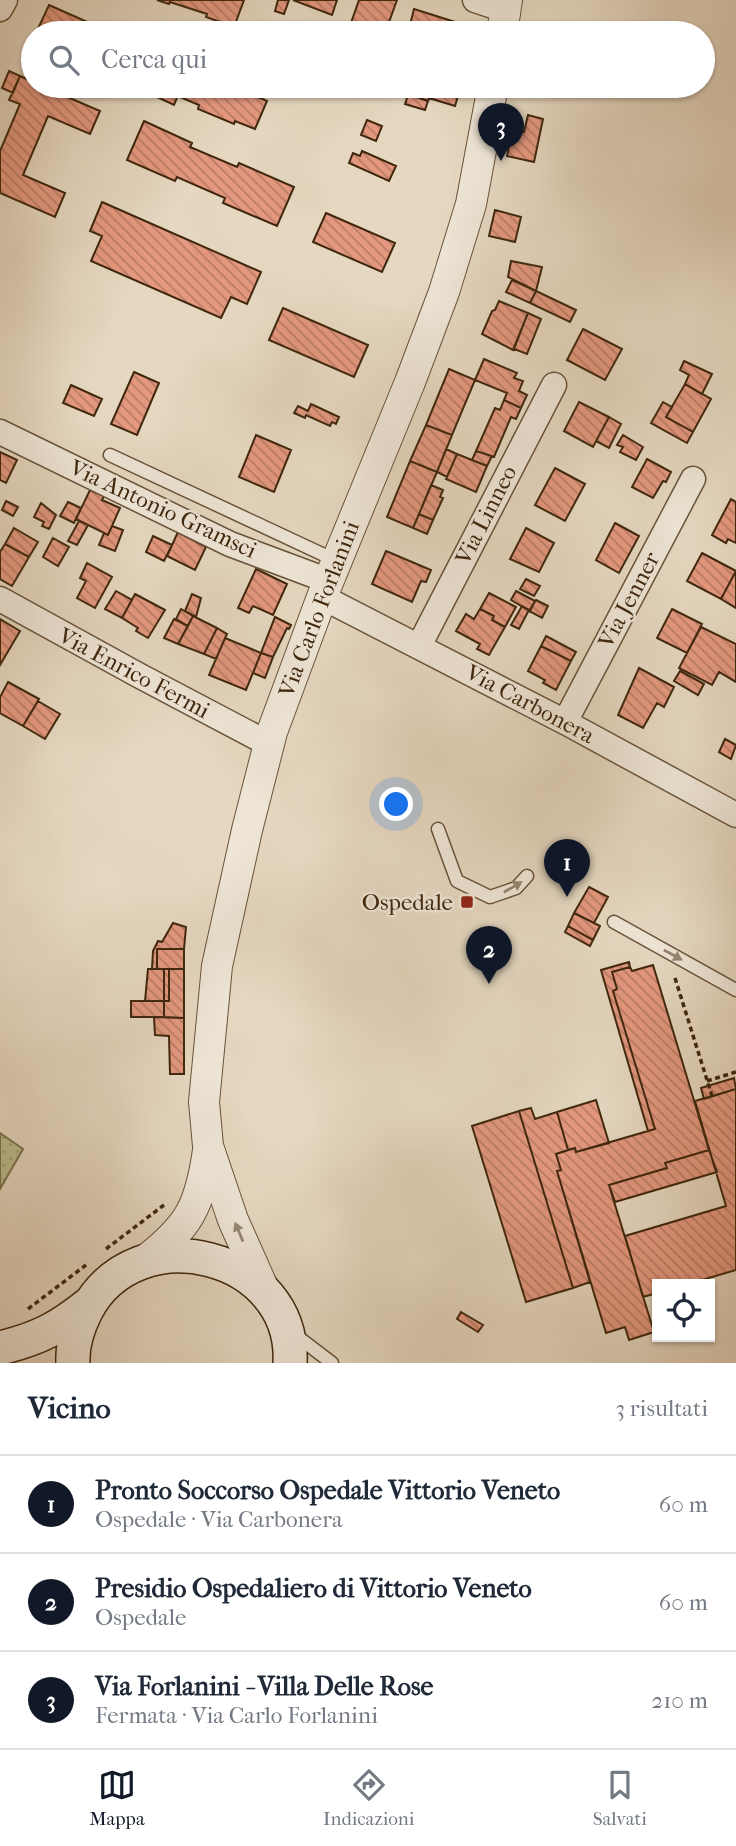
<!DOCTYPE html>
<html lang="it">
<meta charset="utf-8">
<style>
:root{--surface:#fff;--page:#f2f2f3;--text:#1f2937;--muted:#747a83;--line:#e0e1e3;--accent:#111827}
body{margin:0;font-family:"IM FELL French Canon",serif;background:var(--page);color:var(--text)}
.controls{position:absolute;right:21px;bottom:21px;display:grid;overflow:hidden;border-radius:0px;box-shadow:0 2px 5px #0004}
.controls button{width:63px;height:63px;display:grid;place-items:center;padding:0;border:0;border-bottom:2px solid var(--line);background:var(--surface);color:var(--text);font:35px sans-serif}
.you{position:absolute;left:397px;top:805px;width:24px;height:24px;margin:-18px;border:5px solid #fff;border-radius:50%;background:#1a73e8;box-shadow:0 0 0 10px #1a73e833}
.badge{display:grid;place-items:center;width:46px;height:46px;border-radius:50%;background:var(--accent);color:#fff;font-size:23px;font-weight:700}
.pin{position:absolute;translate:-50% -58px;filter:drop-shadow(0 2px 4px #0008)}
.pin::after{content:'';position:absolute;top:37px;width:24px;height:21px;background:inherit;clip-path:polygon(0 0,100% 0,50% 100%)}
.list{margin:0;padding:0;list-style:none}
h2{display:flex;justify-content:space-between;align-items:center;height:91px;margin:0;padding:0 28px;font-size:30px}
h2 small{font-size:23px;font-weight:400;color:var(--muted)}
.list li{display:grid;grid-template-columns:46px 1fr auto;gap:21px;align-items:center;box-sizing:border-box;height:98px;padding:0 28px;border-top:2px solid var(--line)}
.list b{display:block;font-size:26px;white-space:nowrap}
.list p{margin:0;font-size:23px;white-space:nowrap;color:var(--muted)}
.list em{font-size:23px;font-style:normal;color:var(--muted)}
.icon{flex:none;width:38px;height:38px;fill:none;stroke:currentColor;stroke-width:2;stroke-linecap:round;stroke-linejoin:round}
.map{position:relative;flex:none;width:736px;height:1363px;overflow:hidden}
.search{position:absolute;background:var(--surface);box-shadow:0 2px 5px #0004;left:21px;right:21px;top:21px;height:77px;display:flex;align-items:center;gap:18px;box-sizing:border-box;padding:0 24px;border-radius:38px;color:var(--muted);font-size:26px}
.sheet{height:385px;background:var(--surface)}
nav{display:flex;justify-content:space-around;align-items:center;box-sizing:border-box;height:98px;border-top:2px solid var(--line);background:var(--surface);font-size:19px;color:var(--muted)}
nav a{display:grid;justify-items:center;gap:4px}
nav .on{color:var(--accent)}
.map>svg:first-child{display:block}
</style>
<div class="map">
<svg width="736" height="1363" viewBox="0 0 736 1363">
<defs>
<pattern id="grass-dots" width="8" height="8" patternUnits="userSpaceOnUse" patternTransform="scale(1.75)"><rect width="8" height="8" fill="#bbbd8e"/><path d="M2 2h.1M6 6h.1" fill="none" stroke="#a2a279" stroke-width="1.8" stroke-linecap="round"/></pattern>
<pattern id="building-back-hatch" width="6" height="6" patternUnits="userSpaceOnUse" patternTransform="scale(1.75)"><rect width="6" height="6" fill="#e4987f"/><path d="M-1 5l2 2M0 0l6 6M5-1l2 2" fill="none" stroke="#ba7c66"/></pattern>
</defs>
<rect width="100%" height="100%" fill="#e5d7c0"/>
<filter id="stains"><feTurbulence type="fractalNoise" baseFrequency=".00286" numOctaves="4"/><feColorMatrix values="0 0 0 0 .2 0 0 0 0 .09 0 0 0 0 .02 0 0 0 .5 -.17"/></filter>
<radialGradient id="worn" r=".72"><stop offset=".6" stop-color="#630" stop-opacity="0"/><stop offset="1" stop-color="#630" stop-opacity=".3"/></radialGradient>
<!-- grass -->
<path fill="url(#grass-dots)" stroke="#7d724e" stroke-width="2" d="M0,1133l23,16 -23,40z"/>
<!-- building -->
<path fill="url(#building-back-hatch)" stroke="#3f270d" stroke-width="2" d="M157,0h87l-10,27 -28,-10 1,-3 -37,-12 -1,2z
M278,0h11l-5,14 -9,-3z
M293,0h44l-5,15z
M359,0h38l-12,33h-15l-20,-7z
M49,5l63,28h-76z
M414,9l41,13 -4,11h-43z
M9,71l11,5 -7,17 -11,-5z
M20,76l13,6v4h9l58,25 -10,23 -42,-18 -25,59 42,18 -10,24 -55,-24v-42l20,-47 -11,-4z
M162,86h20l-8,19 -17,-8z
M185,86h47l35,15 -12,28 -20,-8 -1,3 -36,-15 1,-4 -19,-8z
M354,86h31l-4,10z
M411,86l7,2 -2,9 12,4 -3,9 -20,-6z
M419,86h14l-5,15 -12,-4z
M433,86h28l-6,20 -26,-8z
M528,115l15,4 -9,43 -27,-6 6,-27 11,3z
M367,120l15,6 -6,15 -15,-6z
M144,121l48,22 -2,4 47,20 2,-4 55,24 -17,39 -54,-23 2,-5 -48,-21 -2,4 -48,-21z
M362,151l34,15 -7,15 -40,-18 4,-10 7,3z
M102,202l159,70 -14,32 -16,-7 -10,21 -130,-57 11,-25 -12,-5z
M495,210l26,7 -6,25 -26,-6z
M326,213l69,30 -13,29 -69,-30z
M511,261l31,6 -6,24 -28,-14z
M512,280l24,11 -6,12 -24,-11z
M536,291l40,19 -6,12 -40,-19z
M499,301l29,12 -15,37 -31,-16 10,-23 3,-1z
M283,308l85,37 -14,32 -85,-37z
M528,313l13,6 -14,35 -13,-5z
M583,329l39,20 -17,31 -38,-20z
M484,359l33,14 -3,5 9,3 -4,10 8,4 -6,13 -17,-8 3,-7 -32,-13z
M684,361l28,13 -10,20 -17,-10 4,-9 -9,-5z
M449,369l26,11 -23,55 -26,-10z
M134,372l25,11 -22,52 -26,-11z
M685,384l26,15 -18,33 -27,-15z
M71,385l31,14 -8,17 -31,-13z
M504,400l17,8 -5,11 -5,-2 -17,40 -18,-6 19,-43 5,2z
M579,402l30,15 -16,30 -29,-16z
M663,402l9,5 -6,10 27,15 -6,11 -36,-20z
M311,404l28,13 -3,7 -4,-2 -2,4 -24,-11 -1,3 -11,-5 4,-7 10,5z
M609,417l12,7 -12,24 -13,-7z
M426,425l26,10 -15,37 -27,-11z
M256,435l35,15 -17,42 -35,-15z
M623,435l20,12 -7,13 -16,-8 3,-5 -6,-2z
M446,449l11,5 -10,23 -10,-5z
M476,451l16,5 -5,10 -15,-6z
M0,452l17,8 -11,23 -6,-3z
M457,454l30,12 -11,26 -30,-13z
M647,459l24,13 -5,10 -3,-1 -10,17 -21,-11z
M410,461l27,11 -24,56 -26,-11z
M555,468l30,16 -20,37 -30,-16z
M431,485l12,5 -3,7 3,1 -10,22 -14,-6z
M90,490l14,6 -2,4 18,8 -12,27 -32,-16z
M731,499l5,3v41l-8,-4 -2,4 -14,-8z
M6,501l12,6 -5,9 -11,-6z
M68,502l13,6 -7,15 -14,-7z
M41,503l15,12 -7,14 -7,-3 2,-4 -10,-5z
M419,514l14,6 -6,14 -14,-6z
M79,521l9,4 -11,20 -9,-4z
M615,523l24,13 -20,37 -23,-13z
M112,526l11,4 -8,21 -16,-6 5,-12 4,2z
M14,528l24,14 -9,15 -24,-13z
M526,528l28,15 -15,29 -29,-13z
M178,532l28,15 -11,23 -28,-14z
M153,536l19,9 -8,16 -18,-9z
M53,538l16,9 -11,19 -15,-9z
M5,544l24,13 -17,29 -12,-7v-27z
M386,551l45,19 -5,12 -5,-1 -9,21 -40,-18z
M702,553l34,18 -15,28 -34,-18z
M87,563l25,14 -17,31 -18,-10 9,-17 -6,-3z
M256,569l31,15 -14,31 -20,-9 -4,7 -11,-5z
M736,571v37l-15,-9z
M526,579l14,7 -6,10 -14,-7z
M116,591l16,9 -10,18 -17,-9z
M516,591l19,10 -5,10 -19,-11z
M489,593l27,14 -11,20 -13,-7 2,-4 -14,-7z
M135,594l30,16 -17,28 -12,-7 2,-3 -16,-10z
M192,594l9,4 -5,19 -11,-6z
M536,600l12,6 -6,12 -13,-7z
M522,606l7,4 -10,19 -8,-4z
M181,609l12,7 -5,10 -12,-7z
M480,609l14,7 -2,4 13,7 -16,28 -12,-6 3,-5 -24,-13 10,-17 8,5z
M672,609l30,15 -15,29 -30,-15z
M193,616l24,12 -13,26 -26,-10z
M275,617l16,8 -2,4 -2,-1 -14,29 -12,-4z
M0,619l20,12 -20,34z
M174,619l14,7 -10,18 -14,-6z
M701,627l35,17v38l-17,-10 -7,13 -33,-17z
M217,628l10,6 -11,25 -12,-5z
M546,636l30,16 -5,9 -30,-15z
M225,638l36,15 -15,37 -37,-15z
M541,646l30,15 -15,29 -13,-7 2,-3 -17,-9z
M261,653l12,4 -8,21 -12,-5z
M639,668l35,19 -10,20 -7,-4 -14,25 -25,-13z
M680,671l24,13 -6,11 -24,-14z
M8,682l31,17 -16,27 -23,-13v-16z
M38,701l22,13 -15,25 -22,-13z
M725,739l11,6 -5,14 -12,-7z
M589,887l19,10 -14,26 -20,-10z
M574,913l26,13 -7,14 -25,-14z
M173,923l13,4 -2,22h-27v20h-5l1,-18 5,-10 4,1z
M568,926l25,14 -3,6 -25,-14z
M157,949h27v20h-27z
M629,962l1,5 -18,5 5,17 -4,2 42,138 -7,2 -47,-161z
M653,965l56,185 -44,13 2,5 -58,17 45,147 -25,8 -4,-13 -19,6 -49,-162 4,-1 -5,-16 19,-6 1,4 79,-23 -42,-138 4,-2 -5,-17 18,-5 2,4z
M148,969h16v32h-19z
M164,969h5v32h-5z
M169,969h15v49l-20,-1v-16h5z
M131,1001h33v16h-33z
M154,1017l30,1v56h-14l-1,-38 -14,-1z
M734,1078l2,11 -32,10 -3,-11z
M736,1089v181l-48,14h-31v9l-14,4 -18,-61 101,-30 -31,-105z
M596,1100l13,43 -33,9 -1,-4 -7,2 -11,-38z
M531,1108l4,11 22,-7 11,38 -12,4 5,16 -4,1 33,111 -17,6 -54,-177z
M519,1111l54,177 -47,14 -54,-176z
M709,1150l8,22 -102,30 -6,-17 58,-17 -2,-5z
M461,1312l22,13 -5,7 -21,-13z"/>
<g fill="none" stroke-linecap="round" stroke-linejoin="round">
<defs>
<path id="service" d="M110,455l227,106
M438,829l19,52 33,16 26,-9 11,-12
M614,922l122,68
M294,1334l38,29"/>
<path id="minor" d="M475,0l30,10
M0,9l5,-9
M0,432l230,112 99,37
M322,597l243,125 171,93
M0,599l140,77 129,68
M419,646l135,-261
M565,722l128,-243"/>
<path id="tertiary" d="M502,33l5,-33
M143,1262c46,-35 57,-55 65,-112
M266,1294l-33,-74 -25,-74 -4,-44 13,-136 30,-136 25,-98 50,-135 88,-215 34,-90 27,-88 22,-118"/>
<path id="secondary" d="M0,1348c38,-9 59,-20 90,-45
M73,1363c-1,-18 5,-36 13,-52 51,-97 210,-57 204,52"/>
</defs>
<!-- service casing -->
<use href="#service" stroke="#68533a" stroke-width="15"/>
<!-- minor casing -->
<use href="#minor" stroke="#68533a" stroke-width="27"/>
<!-- tertiary casing -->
<use href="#tertiary" stroke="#68533a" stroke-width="32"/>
<!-- secondary casing -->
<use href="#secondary" stroke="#3f270d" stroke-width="36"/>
<!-- path -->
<path stroke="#3f270d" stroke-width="3.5" stroke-dasharray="5 3.5" stroke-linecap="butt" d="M675,978l37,118
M707,1081l29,-9
M106,1249l58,-44
M28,1309l58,-44"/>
<!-- service -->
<use href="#service" stroke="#eee5d6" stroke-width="12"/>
<!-- minor -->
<use href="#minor" stroke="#eee5d6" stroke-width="24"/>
<!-- tertiary -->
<use href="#tertiary" stroke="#eee5d6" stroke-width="30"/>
<!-- secondary -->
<use href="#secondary" stroke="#eee5d6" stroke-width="33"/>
</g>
<!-- one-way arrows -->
<defs><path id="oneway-solid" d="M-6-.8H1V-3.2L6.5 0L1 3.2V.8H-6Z" transform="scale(1.75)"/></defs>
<g fill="#968672">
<use href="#oneway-solid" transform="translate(513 887) rotate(-30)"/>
<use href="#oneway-solid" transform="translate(673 955) rotate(29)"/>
<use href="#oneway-solid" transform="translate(239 1232) rotate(-113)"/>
</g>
<!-- markers -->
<rect fill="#8f2418" stroke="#eee5d6" stroke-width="2.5" x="460" y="895" width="14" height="14" rx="3.5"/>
<g text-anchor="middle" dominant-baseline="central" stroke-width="5" stroke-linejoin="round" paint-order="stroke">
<!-- street labels -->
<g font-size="23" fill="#3f270d" stroke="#eee5d6">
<text transform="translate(163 509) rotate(25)">Via Antonio Gramsci</text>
<text transform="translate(486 515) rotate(-63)">Via Linneo</text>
<text transform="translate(629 600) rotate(-62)">Via Jenner</text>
<text transform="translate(319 609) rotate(-69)">Via Carlo Forlanini</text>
<text transform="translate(134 673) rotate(28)">Via Enrico Fermi</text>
<text transform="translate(530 704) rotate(28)">Via Carbonera</text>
</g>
<!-- poi labels -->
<g font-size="23" fill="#3f270d" stroke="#eee5d6" text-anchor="end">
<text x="453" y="902">Ospedale</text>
</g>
</g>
<rect width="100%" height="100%" filter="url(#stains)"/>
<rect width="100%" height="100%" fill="url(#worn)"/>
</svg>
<div class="controls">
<button><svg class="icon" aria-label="locate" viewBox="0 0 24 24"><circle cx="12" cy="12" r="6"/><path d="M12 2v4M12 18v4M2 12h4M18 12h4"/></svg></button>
</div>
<div class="you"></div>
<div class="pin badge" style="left:567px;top:897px">1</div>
<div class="pin badge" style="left:489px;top:984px">2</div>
<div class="pin badge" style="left:501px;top:161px">3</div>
<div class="search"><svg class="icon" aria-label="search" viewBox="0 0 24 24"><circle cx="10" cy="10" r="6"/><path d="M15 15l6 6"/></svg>Cerca qui</div>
</div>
<section class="sheet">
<h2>Vicino<small>3 risultati</small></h2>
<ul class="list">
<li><span class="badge">1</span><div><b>Pronto Soccorso Ospedale Vittorio Veneto</b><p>Ospedale · Via Carbonera</p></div><em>60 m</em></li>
<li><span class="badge">2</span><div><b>Presidio Ospedaliero di Vittorio Veneto</b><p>Ospedale</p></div><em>60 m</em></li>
<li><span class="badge">3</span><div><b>Via Forlanini - Villa Delle Rose</b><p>Fermata · Via Carlo Forlanini</p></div><em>210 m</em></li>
</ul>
</section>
<nav>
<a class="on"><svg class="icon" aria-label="map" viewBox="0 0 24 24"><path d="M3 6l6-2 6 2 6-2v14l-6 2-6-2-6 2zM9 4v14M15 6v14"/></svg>Mappa</a>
<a><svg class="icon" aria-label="directions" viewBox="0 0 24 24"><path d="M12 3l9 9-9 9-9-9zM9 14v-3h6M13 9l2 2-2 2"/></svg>Indicazioni</a>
<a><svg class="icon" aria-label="saved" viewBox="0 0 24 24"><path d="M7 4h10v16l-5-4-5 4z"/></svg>Salvati</a>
</nav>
